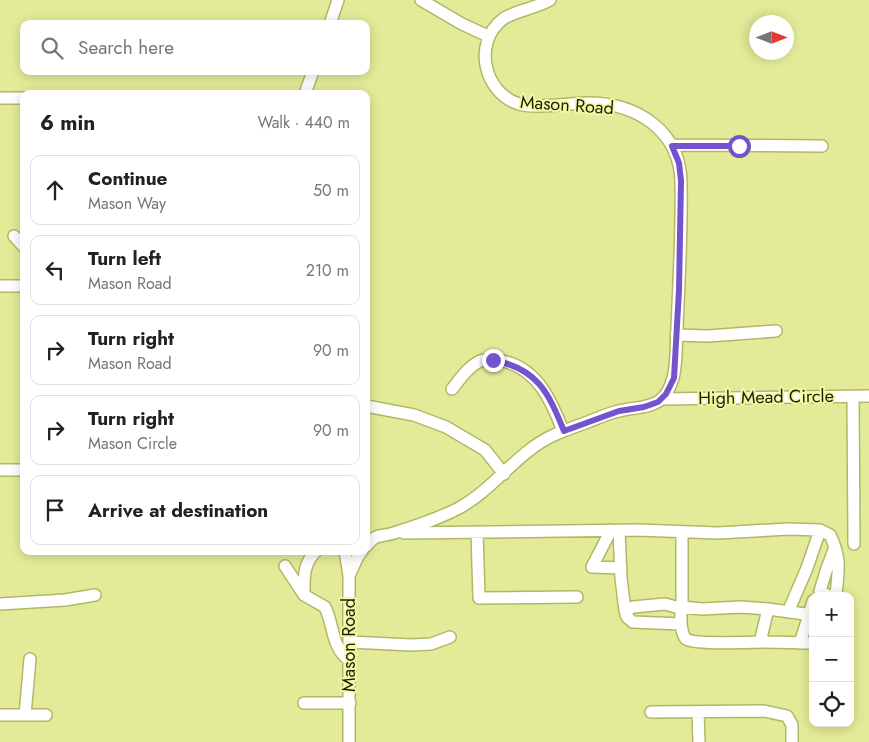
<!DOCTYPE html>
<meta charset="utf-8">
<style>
:root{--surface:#fff;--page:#f6f6f6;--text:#222;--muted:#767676;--line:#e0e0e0}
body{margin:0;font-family:Jost,sans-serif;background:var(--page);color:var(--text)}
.controls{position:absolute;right:15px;bottom:15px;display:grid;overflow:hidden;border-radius:10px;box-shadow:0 2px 12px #0003}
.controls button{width:45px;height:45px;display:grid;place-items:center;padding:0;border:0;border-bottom:1px solid var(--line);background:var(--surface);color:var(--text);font:25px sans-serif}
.compass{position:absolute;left:749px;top:15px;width:45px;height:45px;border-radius:50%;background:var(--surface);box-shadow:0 2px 12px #0003;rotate:90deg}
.stop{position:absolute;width:15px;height:15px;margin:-11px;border:4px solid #7553cd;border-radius:50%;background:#fff}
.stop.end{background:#7553cd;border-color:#fff;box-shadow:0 1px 5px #0008}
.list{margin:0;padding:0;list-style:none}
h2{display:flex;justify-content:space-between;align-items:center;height:65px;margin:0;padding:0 20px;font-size:21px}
h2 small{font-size:16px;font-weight:400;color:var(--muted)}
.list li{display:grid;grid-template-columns:32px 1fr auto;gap:15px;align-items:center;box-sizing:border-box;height:70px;margin:0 10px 10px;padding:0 10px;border:1px solid var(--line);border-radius:10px}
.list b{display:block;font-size:19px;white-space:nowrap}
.list p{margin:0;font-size:16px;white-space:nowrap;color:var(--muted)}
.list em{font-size:16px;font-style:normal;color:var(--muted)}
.icon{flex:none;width:28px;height:28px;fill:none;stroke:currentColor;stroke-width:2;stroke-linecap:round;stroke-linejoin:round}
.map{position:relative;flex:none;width:869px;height:742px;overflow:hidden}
.search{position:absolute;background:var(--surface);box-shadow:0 2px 12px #0003;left:20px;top:20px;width:350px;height:55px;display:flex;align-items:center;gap:12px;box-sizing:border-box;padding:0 18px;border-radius:10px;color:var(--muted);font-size:19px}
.panel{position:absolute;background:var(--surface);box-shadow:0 2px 12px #0003;left:20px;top:90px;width:350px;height:465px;border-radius:10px}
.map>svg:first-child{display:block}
</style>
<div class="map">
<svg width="869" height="742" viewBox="0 0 869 742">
<rect width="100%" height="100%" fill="#e4eb98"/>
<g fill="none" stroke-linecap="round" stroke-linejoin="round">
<defs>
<path id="minor" d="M421,0l41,24 26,12
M330,24l8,-24
M305,94l8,-23
M0,98h24
M673,145l149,1
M14,236l10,11
M0,286h24
M676,335l32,1 68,-5
M452,389c8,-10 18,-25 31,-29 7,-1 13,0 20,1 35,8 49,41 60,70
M853,396l1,148
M662,399l207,-3
M366,406l48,9 32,12 39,23 19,24
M0,470h24
M611,530l-19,37 29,1
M619,530l2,48 4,33
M477,532l2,66 98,-1
M682,532v75l20,2 39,-2 27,2 -7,29 5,4 47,1
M404,533l234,-3 80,3 70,-4 32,1 10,5c12,25 8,35 6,61
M366,546c3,-3 6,-7 10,-9 6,-2 12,-2 18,-4 22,-7 44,-14 65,-25 35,-19 59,-57 95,-73 11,-5 23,-9 34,-13 10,-4 21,-9 31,-11 13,-4 28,-2 40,-10 7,-5 12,-15 14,-23 4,-14 3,-35 4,-51 2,-47 5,-95 4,-143 0,-53 -44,-81 -93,-81 -16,0 -56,6 -69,1 -35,-11 -47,-61 -16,-85 9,-7 33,-11 47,-19
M345,551l4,25
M285,566l19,29 21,12c9,18 6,40 24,53
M304,595c0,-17 -1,-31 12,-44
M829,596l-9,-5 6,-20 9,-24
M0,604l65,-4 30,-5
M665,604l11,3 5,-1v18l-48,-2 -6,-5 -2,-6 8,-4z
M768,609l37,5 5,-2 3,-11
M788,612l19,-44 13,-38
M681,624c1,5 1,11 5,15 9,6 66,3 80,3
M350,642l61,3 20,-1 19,-7
M800,643l10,-31
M304,703h46
M651,712l113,-1 23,5 5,9v17
M698,712l1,30
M0,715h46
M25,715l5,-56
M349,742v-166l9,-20 4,-5"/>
</defs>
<!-- minor casing -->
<use href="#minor" stroke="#b2b766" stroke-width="14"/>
<!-- minor -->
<use href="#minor" stroke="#fff" stroke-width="11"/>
</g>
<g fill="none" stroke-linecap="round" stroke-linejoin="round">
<!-- route -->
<path stroke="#7553cd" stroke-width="6" d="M493,360c45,9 55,32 71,71l55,-20 25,-4 14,-5 8,-8 8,-16 5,-88 2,-109 -2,-18 -7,-17h67"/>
</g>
<g text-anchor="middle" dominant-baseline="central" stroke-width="4" stroke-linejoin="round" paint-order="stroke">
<!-- street labels -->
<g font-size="18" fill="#1e1f00" stroke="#f2f8a5">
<text transform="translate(567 105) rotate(4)">Mason Road</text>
<text transform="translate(766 397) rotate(-1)">High Mead Circle</text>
<text transform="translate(349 645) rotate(-90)">Mason Road</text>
</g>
</g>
</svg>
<div class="controls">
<button>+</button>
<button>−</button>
<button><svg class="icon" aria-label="locate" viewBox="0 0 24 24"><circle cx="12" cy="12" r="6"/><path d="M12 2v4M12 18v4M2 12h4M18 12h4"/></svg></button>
</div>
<svg class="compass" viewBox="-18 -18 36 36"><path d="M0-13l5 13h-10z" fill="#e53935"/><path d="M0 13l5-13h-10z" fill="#767676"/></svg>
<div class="stop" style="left:739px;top:146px"></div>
<div class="stop end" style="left:493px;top:360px"></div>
<div class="search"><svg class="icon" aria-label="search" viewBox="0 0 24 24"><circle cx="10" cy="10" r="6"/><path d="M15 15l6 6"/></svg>Search here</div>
<section class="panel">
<h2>6 min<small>Walk · 440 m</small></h2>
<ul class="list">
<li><svg class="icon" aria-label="ahead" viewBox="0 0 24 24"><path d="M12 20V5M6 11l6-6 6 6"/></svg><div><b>Continue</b><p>Mason Way</p></div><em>50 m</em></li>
<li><svg class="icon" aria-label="left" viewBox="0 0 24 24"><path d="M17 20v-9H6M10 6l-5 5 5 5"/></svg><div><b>Turn left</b><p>Mason Road</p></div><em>210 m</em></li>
<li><svg class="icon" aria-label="right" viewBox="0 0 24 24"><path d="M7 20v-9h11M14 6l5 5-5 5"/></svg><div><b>Turn right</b><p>Mason Road</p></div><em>90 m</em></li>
<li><svg class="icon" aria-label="right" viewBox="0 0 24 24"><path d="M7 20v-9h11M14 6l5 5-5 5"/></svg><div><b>Turn right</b><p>Mason Circle</p></div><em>90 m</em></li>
<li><svg class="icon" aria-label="arrive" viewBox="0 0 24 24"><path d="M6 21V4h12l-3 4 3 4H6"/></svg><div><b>Arrive at destination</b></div></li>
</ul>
</section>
</div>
